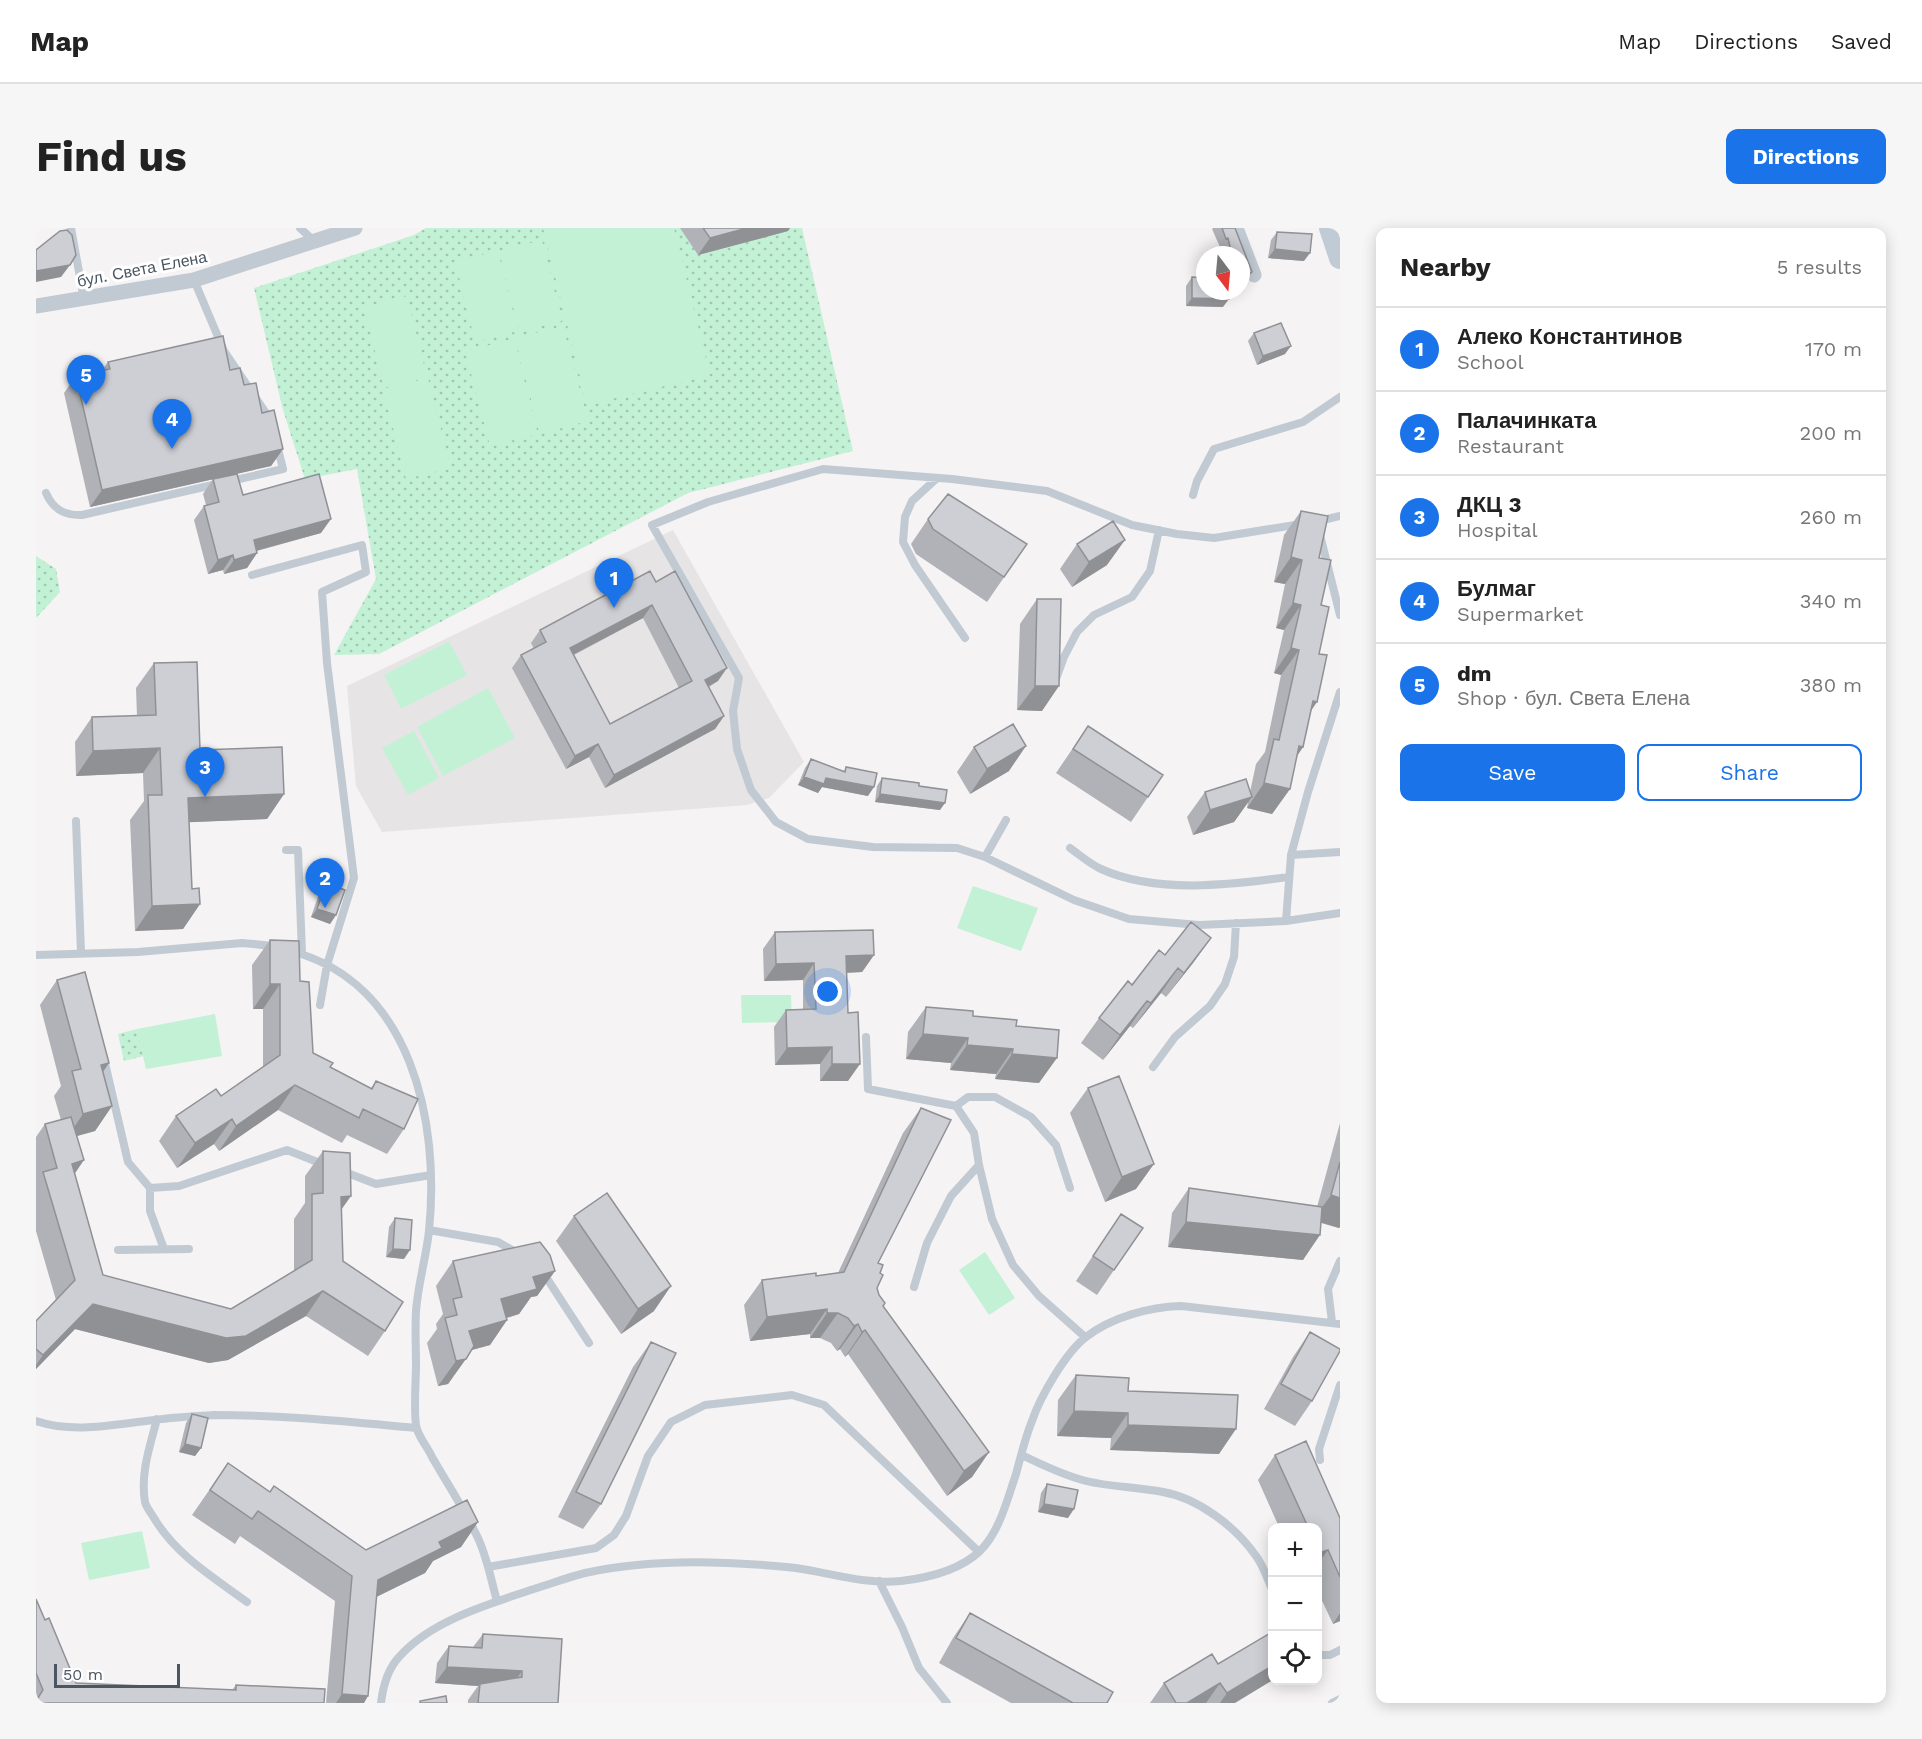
<!DOCTYPE html>
<meta charset="utf-8">
<style>
:root{--surface:#fff;--page:#f6f6f6;--text:#222;--muted:#767676;--line:#e0e0e0;--accent:#1a73e8}
body{margin:0;font-family:"Work Sans",sans-serif;background:var(--page);color:var(--text)}
.controls{position:absolute;right:18px;bottom:18px;display:grid;overflow:hidden;border-radius:12px;box-shadow:0 3px 15px #0003}
.controls button{width:54px;height:54px;display:grid;place-items:center;padding:0;border:0;border-bottom:2px solid var(--line);background:var(--surface);color:var(--text);font:30px sans-serif}
.compass{position:absolute;left:1160px;top:18px;width:54px;height:54px;border-radius:50%;background:var(--surface);box-shadow:0 3px 15px #0003;rotate:164deg}
.scale{position:absolute;left:18px;bottom:15px;width:126px;box-sizing:border-box;padding-left:6px;border:3px solid #4a5661;border-top:0;font-size:16px;line-height:21px;white-space:nowrap;color:#4a5661;-webkit-text-stroke:4px #fff;paint-order:stroke}
.you{position:absolute;left:792px;top:764px;width:21px;height:21px;margin:-15px;border:4px solid #fff;border-radius:50%;background:#1a73e8;box-shadow:0 0 0 9px #1a73e833}
.badge{display:grid;place-items:center;width:39px;height:39px;border-radius:50%;background:var(--accent);color:#fff;font-size:20px;font-weight:700}
.pin{position:absolute;translate:-50% -50px;filter:drop-shadow(0 2px 3px #0008)}
.pin::after{content:'';position:absolute;top:32px;width:21px;height:18px;background:inherit;clip-path:polygon(0 0,100% 0,50% 100%)}
.list{margin:0;padding:0;list-style:none}
h2{display:flex;justify-content:space-between;align-items:center;height:78px;margin:0;padding:0 24px;font-size:26px}
h2 small{font-size:20px;font-weight:400;color:var(--muted)}
.list li{display:grid;grid-template-columns:39px 1fr auto;gap:18px;align-items:center;box-sizing:border-box;height:84px;padding:0 24px;border-top:2px solid var(--line)}
.list b{display:block;font-size:22px;white-space:nowrap}
.list p{margin:0;font-size:20px;white-space:nowrap;color:var(--muted)}
.list em{font-size:20px;font-style:normal;color:var(--muted)}
.actions{display:flex;gap:12px;padding:18px 24px}
.actions a{flex:1;padding:14px 0;border:2px solid var(--accent);border-radius:12px;text-align:center;font-size:21px;color:var(--accent)}
.actions .main{background:var(--accent);color:#fff}
.icon{flex:none;width:33px;height:33px;fill:none;stroke:currentColor;stroke-width:2;stroke-linecap:round;stroke-linejoin:round}
.map{position:relative;flex:none;width:1304px;height:1475px;overflow:hidden;border-radius:12px}
header{display:flex;align-items:center;gap:36px;box-sizing:border-box;height:84px;padding:0 30px;background:var(--surface);border-bottom:2px solid var(--line)}
header strong{font-size:28px}
nav{display:flex;gap:33px;margin-inline-start:auto;font-size:21px}
.intro{display:flex;align-items:center;justify-content:space-between;box-sizing:border-box;height:144px;padding:0 36px}
h1{margin:0;font-size:42px}
.button{padding:15px 27px;border-radius:12px;background:var(--accent);color:#fff;font-size:21px;font-weight:700}
main{display:flex;gap:36px;padding:0 36px}
aside{flex:1;background:var(--surface);border-radius:12px;box-shadow:0 3px 15px #0003}
.map>svg:first-child{display:block}
</style>
<header>
<strong>Map</strong>
<nav><a>Map</a><a>Directions</a><a>Saved</a></nav>
</header>
<div class="intro"><h1>Find us</h1><a class="button">Directions</a></div>
<main>
<div class="map">
<svg width="1304" height="1475" viewBox="0 0 1304 1475">
<defs>
<pattern id="grass-dots" width="8" height="8" patternUnits="userSpaceOnUse" patternTransform="scale(1.5)"><rect width="8" height="8" fill="#c3f1d5"/><path d="M2 2h.1M6 6h.1" fill="none" stroke="#a0c6b0" stroke-width="1.8" stroke-linecap="round"/></pattern>
</defs>
<rect width="100%" height="100%" fill="#f5f3f3"/>
<!-- education -->
<path fill="#e6e4e5" d="M637,302l131,232 -35,36 -22,7 -365,27 -26,-46 -9,-100z"/>
<!-- grass -->
<path fill="url(#grass-dots)" d="M390,0h376l51,223 -165,42 -309,161 -45,1 42,-76 -19,-110 -52,10 -22,-69 -29,-122 160,-53z
M0,328l20,13 4,23 -24,26z
M101,801l7,27 -20,5 -6,-27z"/>
<!-- garden -->
<path fill="#c3f1d5" d="M507,0h131l36,147 -123,30z
M506,12l20,81 -43,10 -20,-80z
M462,23l20,80 -43,11 -20,-81z
M371,68l20,81 -43,11 -20,-81z
M527,98l25,95 -48,13 -25,-96z
M478,111l24,95 -48,12 -25,-95z
M392,150l23,90 -45,11 -23,-90z
M413,413l18,34 -66,34 -17,-34z
M452,460l27,50 -72,38 -26,-49z
M378,503l25,47 -31,17 -26,-47z
M937,658l65,22 -17,43 -64,-23z
M705,767h50l1,27 -50,1z
M179,786l7,42 -76,13 -9,-40z
M949,1024l30,46 -26,17 -30,-45z
M106,1303l8,37 -61,12 -8,-37z"/>
<g fill="none" stroke-linecap="round" stroke-linejoin="round">
<!-- lane -->
<path stroke="#c1cad2" stroke-width="8" d="M35,0l13,71
M264,0l14,13
M158,52l30,71 46,68
M901,250l-25,23 -7,16 -2,25 12,23 50,73
M195,253l52,-12 -6,-24
M10,265c7,16 18,23 36,22l135,-31
M1157,267l4,-14 17,-32 89,-27 37,-25
M1283,293l21,-5
M1265,296l-87,14 -37,-4 -45,-9 -85,-34 -95,-12 -129,-10 -115,33 -56,23 87,153 -6,33 4,38 14,41 25,32 32,17 65,8 84,1 28,9 89,43 55,19 70,6 87,-4 54,-8
M1284,307l20,80
M216,347l110,-30 4,27 -44,20 5,71 27,215 -27,87 -7,40
M1020,451l8,-22 13,-25 17,-17 38,-18 18,-26 9,-41
M40,593l5,132
M1034,620c10,7 20,16 31,21 55,25 129,16 187,8
M250,622h12l4,103
M1255,627l49,-3
M949,629l21,-37
M1250,693l5,-66 17,-63 32,-100
M255,723c121,32 149,171 138,280 -3,27 -11,53 -13,80 -1,18 0,37 0,55 0,13 -3,53 1,63 3,10 11,19 15,28 15,26 32,52 45,79 10,20 14,44 20,65
M0,727l102,-3 104,-9 32,3
M830,809l2,52 88,17 18,27 5,32 13,54 21,46 26,31 46,41
M68,831l24,103 22,26 29,-2 108,-36 38,15
M1117,839l22,-30 35,-31 15,-22 9,-27 2,-34
M920,878l12,-9h27l36,20 25,28 14,43
M306,943l34,13 55,-9
M114,960v23l14,38
M393,1002l69,12 21,12
M82,1022l71,-1
M506,1045l4,4 43,66
M878,1059l13,-44 24,-47 28,-31
M1296,1094l-4,-33 12,-28
M121,1191c-7,27 -17,55 -12,83 1,5 6,11 9,16 22,37 59,59 93,84
M0,1193c39,13 79,3 118,-1 20,-3 41,-4 60,-5 68,0 135,7 202,13
M986,1227c20,10 41,20 64,26 25,6 51,6 77,11 35,6 73,35 93,64 7,9 11,22 16,33
M1284,1232l-1,-11 21,-64
M452,1339l108,-19 18,-13 12,-19 22,-60 23,-34 34,-17 87,-10 32,10 155,147
M843,1353l23,46 17,41 28,35
M1282,1427h12l10,-5
M345,1475c2,-17 6,-33 18,-46 32,-37 93,-54 138,-69 16,-5 32,-11 48,-15 46,-10 94,-12 141,-10 23,1 47,2 70,5 35,5 70,17 105,13 26,-3 59,-11 79,-30 20,-20 27,-51 36,-77 5,-18 9,-36 16,-53 8,-24 34,-69 54,-84 26,-20 63,-30 95,-31l159,18
M1296,1475l8,-4"/>
<!-- street -->
<path stroke="#c1cad2" stroke-width="15" d="M1200,0l18,47
M0,78l158,-26 161,-52"/>
<!-- secondary -->
<path stroke="#c1cbd6" stroke-width="22" d="M1294,0l10,30"/>
</g>
<!-- wall -->
<path fill="#b0b2b7" fill-rule="evenodd" d="M644,0h110l-2,3 -90,24z
M1177,0h22l17,44 -6,9 -5,-26h-17l-2,-8h-2l-8,-18z
M1241,4l27,29 -36,-3 3,-18z
M1156,49l31,30 -37,-1v-20z
M1218,105l31,21 -28,11 -9,-24z
M72,134l122,8 14,15 18,28 21,36 -12,17 -181,41 -26,-114 12,-17 26,-6z
M177,251l30,16 78,38 -64,18v2l-10,15 -23,6 -1,-4 -15,4 -14,-54 10,-14 2,-1 -3,-11z
M1265,283l18,47 2,47 -2,49 -8,57 -8,36 -6,9 -7,33 -18,25 -25,-6 1,-6 -14,20 -41,13 -6,-18 18,-25h45l6,-28 9,-12 16,-77 -7,-2 10,-43 -8,-2 9,-44 -11,-2 10,-47z
M892,291l99,25 -40,58 -71,-48 -5,-10z
M1041,316l30,21 -35,22 -12,-18z
M620,354l62,99 -9,6 15,29 -9,13 -110,59 -16,-31 -23,12 -54,-101 9,-13 13,-6 -3,-6 9,-13zM607,390l36,70 -69,36 -36,-69z
M1001,371l5,112 -25,-1 3,-86z
M118,435l46,87 84,44 -17,25 -78,3 3,67 8,15 -17,25 -48,2 -5,-111 14,-19 -1,-28 -67,3 -1,-34 17,-25 45,-1 -1,-28z
M1052,498l60,71 -17,25 -75,-49z
M938,519l35,24 -39,23 -13,-22z
M775,531l33,12 2,-4 22,29 -46,-9 -4,6 -20,-8 7,-17z
M846,550l37,8 21,24 -65,-8 2,-16z
M290,655l10,32 -6,9 -19,-7 9,-26z
M739,704l99,23 -12,17 -15,1 1,108h-28v-17l-45,1 -1,-38 12,-17 17,-1v-29l-39,1 -1,-32z
M1175,710l-18,25 -27,34 -5,-4 -28,35 -3,-2 -27,34 -22,-17 18,-25 33,-33 33,-30z
M234,712l30,41 13,72 17,14 41,21 5,-7 28,48 -17,25 -40,-19 -5,8 -64,-33 -59,41 -5,-7 -37,24 -18,-27 17,-25 45,-20 42,-29v-58h-10l-1,-44z
M21,752l46,91 9,35 -17,25 -18,5 -2,38 28,101 128,34 63,-38v-52l11,-16v-27l18,-25 18,59 2,51 42,70 -17,25 -62,-40 -78,44 -19,3 -134,-34 -39,40v-48l20,-21 -20,-69v-94l9,-13 16,-4 -7,-24 7,-10 -21,-81z
M890,779l90,19 23,57 -44,-4 1,-5 -46,-4 1,-7 -45,-4 2,-27z
M1052,860l48,101 -31,13 -35,-89z
M885,880l-43,155 2,10 -3,15 6,18 106,146 -17,25 -25,19 -99,-142 -3,3 -5,-8 -3,2 -6,-8 -11,-5h-10v-4l-60,7 -6,-36 18,-25 54,-4 22,-3 65,-140z
M1304,895v104l-1,1 -18,-5 -18,37 -135,-13 4,-34 17,-25 128,19z
M1085,986l-7,56 -17,25 -21,-14z
M538,988l80,95 -33,23 -65,-93z
M359,990l9,41 -18,-2 3,-30z
M417,1033l102,10 -18,25 -6,1 -12,17 -12,4v2l-17,25 -19,5 -23,34 -10,2 -11,-43 10,-14 -1,-5 7,-10 -7,-28z
M1274,1104l2,69 -17,25 -31,-17 29,-52z
M615,1114l-50,162 -18,25 -25,-12 75,-150z
M1040,1147l52,16 91,63 -109,-4 1,-12 -54,-2 1,-36z
M156,1186l9,34 -6,8 -16,-4 7,-29z
M1239,1227l65,63v103l-7,3 -16,-34v-63h-38l-21,-47z
M192,1235l42,29 96,58 112,-28 -17,25 -28,14 -8,12 -49,24 -12,106h-38l9,-102 -95,-65 -5,8 -43,-29z
M1011,1256l21,34 -30,-6 3,-19z
M0,1371l9,21 31,63 156,7 4,-5 89,4 -289,14z
M934,1385l137,90h-96l-72,-40 14,-25z
M447,1406l75,69h-90v-3l10,-14 -43,-3 2,-20 12,-17 24,1z
M1176,1426l23,49h-85l14,-20z"/>
<!-- shaded-wall -->
<path fill="#909195" d="M711,0h43l-2,3 -90,24 12,-17z
M1239,21l35,4 -6,8 -36,-3z
M34,37l-9,12 -25,5v-11z
M1216,44l-6,9 -5,2v-5z
M1156,70l37,1 -6,8 -37,-1z
M1255,118l-6,8 -28,11 6,-9z
M247,221l-12,17 -181,41 12,-17z
M295,291l-10,14 -77,21 10,-14z
M1089,312l-18,25 -35,22 17,-25z
M221,325l-10,15 -23,6 10,-14z
M197,327l-10,15 -15,4 10,-14z
M1255,329l11,3 -17,24 -11,-2z
M1257,375l8,2 -17,25 -8,-2z
M616,377l-9,13 -82,43 9,-13z
M1255,420l8,2 -18,25 -7,-2z
M691,440l-9,13 -22,12 9,-13z
M999,458h24l-17,25 -25,-1z
M1277,473l4,1 -17,25z
M688,488l-9,13 -110,59 9,-13z
M562,516l-9,13 -23,12 9,-13z
M990,518l-17,25 -39,23 17,-25z
M1263,518l4,1 -17,25z
M124,520l-17,25 -67,3 17,-25z
M768,549l22,1 48,9 -6,9 -46,-9 -4,6 -20,-8z
M1228,555l26,6 -18,25 -25,-6z
M248,566l-17,25 -96,4 17,-25z
M844,566l65,9 -5,7 -65,-8z
M1216,569l-18,25 -41,13 17,-25z
M164,676l-17,25 -48,2 17,-25z
M281,681l19,6 -6,9 -19,-7z
M1175,710l-18,25 -27,34 18,-24z
M838,727l-12,17 -28,1 12,-17z
M778,735l-11,17 -39,1 12,-17z
M1142,740l-17,25 -28,35 18,-25z
M234,756h10l-17,25h-10z
M1111,773l-17,25 -27,34 17,-25z
M887,806l45,4 -17,25 -45,-4z
M931,817l46,4 -17,25 -46,-4z
M796,819l-12,17 -45,1 12,-17z
M976,826l45,4 -18,25 -44,-4z
M73,835l-17,25 9,-23z
M796,836h28l-12,17h-28z
M259,857l-17,25 -59,41 17,-25z
M76,878l-17,25 -29,8 17,-25z
M196,891l-18,25 -37,24 18,-25z
M48,932l-17,25 5,-21z
M1118,936l-18,25 -31,13 17,-25z
M1295,967l9,3v29l-1,1 -26,-8z
M315,968l-17,24 7,-23z
M1150,994l134,13 -17,25 -135,-13z
M357,1021l17,1 -6,9 -18,-2z
M519,1043l-18,25 -6,1 -12,17 -35,10 17,-25 32,-22z
M635,1058l-17,25 -33,23 17,-25z
M287,1063l-17,25 -78,44 -19,3 -134,-34 -39,40v-4l7,-10 50,-51 133,34z
M791,1081l-17,25 -60,7 17,-24z
M791,1085h11l-18,25h-10z
M471,1092l-17,25 -36,10 15,-24z
M822,1096l-18,25 -3,2 17,-25z
M829,1102l-17,24 -3,3 17,-25z
M430,1131l-18,25 -10,2 18,-25z
M1038,1183l54,2 -17,25 -54,-2z
M1092,1197l108,4 -17,25 -109,-4z
M149,1216l16,4 -6,8 -16,-4z
M953,1224l-17,25 -25,19 17,-25z
M1008,1276l30,5 -6,9 -30,-6z
M442,1294l-17,25 -28,14 -8,12 -65,32 18,-25 61,-38z
M1292,1322l-11,15v-9l2,-3z
M1304,1385v8l-7,3z
M1236,1438l1,14 -38,23h-15l7,-10z
M411,1439l75,4 -12,17 -30,-4 -2,2 -43,-3z
M1184,1455l-14,20h-19z
M306,1466l26,2 -4,7h-28z"/>
<!-- building -->
<path fill="#cdcfd5" stroke="#909195" stroke-width="1.5" fill-rule="evenodd" d="M667,0h44l-37,10z
M1186,0h13l17,44 -11,6v-23h-9l-4,-17 -2,1z
M31,2l5,5 4,20 -6,10 -34,6v-21l24,-19z
M1241,4l35,2 -2,19 -35,-4z
M1156,49l13,1v13h23l1,8 -37,-1z
M1245,95l10,23 -28,10 -9,-23z
M187,108l7,34 10,-2 4,17 12,-2 6,30 12,-3 9,39 -181,41 -26,-114 34,-7 -2,-7z
M201,246l6,21 76,-21 12,45 -77,21 3,13 -23,7 -1,-5 -15,5 -14,-54 15,-4 -6,-23z
M912,266l79,50 -23,33 -71,-48 -5,-10z
M1265,283l27,5 -9,42 12,2 -10,45 8,2 -10,47 8,1 -10,47 -4,-1 -10,46 -4,-1 -9,43 -26,-6 10,-44 5,1 20,-90 -8,-2 10,-43 -8,-2 9,-43 -11,-3z
M1077,293l12,19 -36,22 -12,-18z
M614,343l6,11 19,-11 52,97 -22,12 19,36 -110,59 -16,-31 -23,12 -54,-101 25,-13 -6,-12zM616,377l40,76 -82,43 -40,-76z
M1001,371h24l-2,87h-24z
M161,434l3,88 82,-3 2,47 -96,4 4,91 7,-1 1,16 -48,2 -4,-111h14l-2,-47 -67,3 -1,-34 64,-2 -2,-52z
M977,496l13,22 -39,23 -13,-22z
M1052,498l75,49 -15,22 -75,-48z
M775,531l34,13 1,-5 31,6 -3,14 -48,-9 -2,6 -20,-7z
M846,550l37,5v3l28,4 -2,13 -65,-9z
M1210,551l6,18 -42,13 -5,-18z
M290,655l19,7 -9,25 -19,-6z
M1155,694l20,16 -27,35 -6,-5 -27,35 -4,-2 -27,34 -21,-17 29,-37 4,4 27,-35 6,5z
M837,702l1,25 -28,1 2,57 10,-1 2,52h-28v-17l-45,1 -1,-38 30,-1 -2,-46 -38,1 -1,-32z
M234,712l29,1 1,40 9,1 4,71 20,10 -3,4 42,22 4,-8 42,18 -14,30 -41,-20 -4,9 -64,-33 -59,41 -4,-7 -37,24 -19,-27 40,-27 5,7 59,-41v-71h-10z
M49,744l24,91 -8,2 11,41 -29,8 -11,-43 9,-2 -24,-89z
M890,779l47,4v5l44,4 -1,6 43,4 -2,28 -45,-4 1,-5 -46,-4 1,-7 -45,-4z
M1083,848l35,88 -32,13 -34,-89z
M885,880l30,12 -73,143 5,2 -3,8 3,2 -6,13 2,7 6,8 -2,3 106,146 -25,19 -99,-141 -3,2 -4,-8 -4,2 -6,-8 -10,-5h-11v-4l-60,8 -5,-37 54,-7v3l28,-4z
M35,889l13,43 -12,4 31,111 128,34 81,-49v-66l11,-1v-42l27,2 1,43 -10,1 2,64 60,41 -18,29 -62,-40 -77,45 -20,2 -133,-34 -50,51 -7,-6v-28l39,-41 -32,-108 14,-4 -12,-44z
M1304,934v36l-9,-3z
M1153,960l133,19 -2,28 -134,-13z
M571,965l64,93 -33,23 -64,-93z
M1085,986l22,14 -29,42 -21,-14z
M359,990l17,2 -2,30 -17,-1z
M504,1014l10,13 5,16 -22,6 4,12 -36,10 6,21 -38,11 5,15 -8,13 -10,2 -11,-43 12,-3 -4,-16 9,-2 -9,-36z
M1274,1104l30,17v2l-28,50 -31,-17z
M615,1114l25,11 -75,151 -25,-12z
M1040,1147l53,3 -1,13 110,4 -2,34 -108,-4v-12l-54,-2z
M156,1186l16,4 -7,30 -16,-4z
M1270,1213l34,77v59l-12,-27 -9,3 -2,-4v-22h-9l-33,-72z
M192,1235l42,29 4,-6 92,64 101,-50 11,22 -39,20 3,6 -64,32 -10,116 -26,-2 10,-118 -94,-65 -6,8 -42,-29z
M1011,1256l31,6 -4,19 -30,-5z
M0,1371l9,21 4,-2 27,65 160,7v-5l89,4 -1,14h-288v-2l7,-11 -7,-17z
M934,1385l143,79 -6,11h-34l-117,-65z
M1236,1404v34l-45,27 -7,-10 -33,20h-11l-12,-20 48,-29 6,10z
M447,1406l79,5 -4,64h-80l2,-19 42,-7v-6l-75,-4 2,-21 33,2z
M410,1468l1,7h-27v-2z"/>
<g text-anchor="middle" dominant-baseline="central" stroke-width="6" stroke-linejoin="round" paint-order="stroke">
<!-- street labels -->
<g font-size="16" fill="#4a5661" stroke="#fff">
<text transform="translate(106 41) rotate(-11)">бул. Света Елена</text>
</g>
</g>
</svg>
<div class="controls">
<button>+</button>
<button>−</button>
<button><svg class="icon" aria-label="locate" viewBox="0 0 24 24"><circle cx="12" cy="12" r="6"/><path d="M12 2v4M12 18v4M2 12h4M18 12h4"/></svg></button>
</div>
<svg class="compass" viewBox="-18 -18 36 36"><path d="M0-13l5 13h-10z" fill="#e53935"/><path d="M0 13l5-13h-10z" fill="#767676"/></svg>
<div class="scale">50 m</div>
<div class="you"></div>
<div class="pin badge" style="left:578px;top:380px">1</div>
<div class="pin badge" style="left:289px;top:680px">2</div>
<div class="pin badge" style="left:169px;top:569px">3</div>
<div class="pin badge" style="left:136px;top:221px">4</div>
<div class="pin badge" style="left:50px;top:177px">5</div>
</div>
<aside>
<h2>Nearby<small>5 results</small></h2>
<ul class="list">
<li><span class="badge">1</span><div><b>Алеко Константинов</b><p>School</p></div><em>170 m</em></li>
<li><span class="badge">2</span><div><b>Палачинката</b><p>Restaurant</p></div><em>200 m</em></li>
<li><span class="badge">3</span><div><b>ДКЦ 3</b><p>Hospital</p></div><em>260 m</em></li>
<li><span class="badge">4</span><div><b>Булмаг</b><p>Supermarket</p></div><em>340 m</em></li>
<li><span class="badge">5</span><div><b>dm</b><p>Shop · бул. Света Елена</p></div><em>380 m</em></li>
</ul>
<div class="actions"><a class="main">Save</a><a>Share</a></div>
</aside>
</main>
